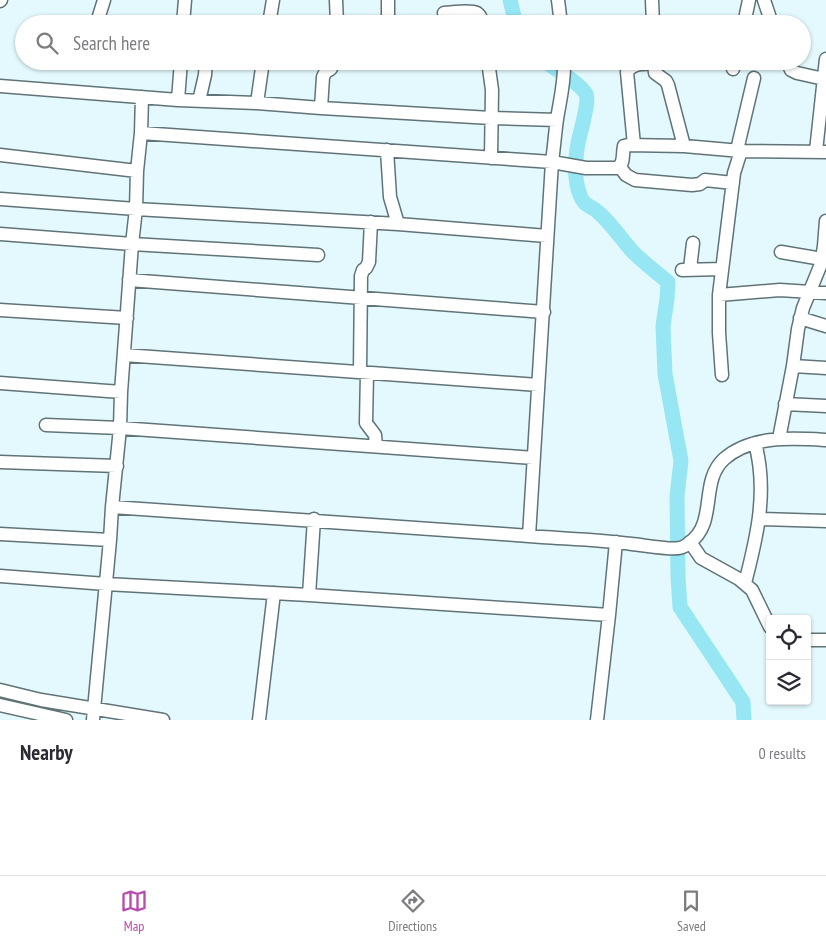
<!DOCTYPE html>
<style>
:root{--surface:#fff;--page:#f2f2f3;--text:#2b2b33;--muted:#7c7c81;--line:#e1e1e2;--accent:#b74cae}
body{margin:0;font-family:"PT Sans Narrow",sans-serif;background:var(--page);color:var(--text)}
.controls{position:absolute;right:15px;bottom:15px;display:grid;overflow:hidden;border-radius:5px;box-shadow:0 1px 4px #0004}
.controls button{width:45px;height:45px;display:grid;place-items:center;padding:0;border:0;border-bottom:1px solid var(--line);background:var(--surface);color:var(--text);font:25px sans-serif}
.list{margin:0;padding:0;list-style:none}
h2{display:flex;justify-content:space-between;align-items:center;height:65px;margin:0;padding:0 20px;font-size:21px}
h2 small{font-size:16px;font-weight:400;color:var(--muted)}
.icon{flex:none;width:28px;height:28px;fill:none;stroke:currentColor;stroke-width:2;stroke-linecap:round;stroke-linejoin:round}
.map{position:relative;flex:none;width:826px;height:720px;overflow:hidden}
.search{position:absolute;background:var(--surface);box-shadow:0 1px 4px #0004;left:15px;right:15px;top:15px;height:55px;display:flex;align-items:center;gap:12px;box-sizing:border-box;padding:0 18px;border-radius:28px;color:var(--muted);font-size:19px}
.sheet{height:155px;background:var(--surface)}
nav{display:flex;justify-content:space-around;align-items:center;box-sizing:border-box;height:70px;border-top:1px solid var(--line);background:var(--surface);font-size:14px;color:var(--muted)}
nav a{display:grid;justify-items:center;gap:2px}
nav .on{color:var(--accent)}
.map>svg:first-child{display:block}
</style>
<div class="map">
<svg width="826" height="720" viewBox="0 0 826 720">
<rect width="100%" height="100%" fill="#e3f9fd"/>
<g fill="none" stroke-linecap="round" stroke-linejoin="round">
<!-- river -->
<path stroke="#97e6f4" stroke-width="15" d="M510,0l6,24
M544,61c11,8 36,22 42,33 4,9 -8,44 -9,55 -2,14 -2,33 3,46 4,12 11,10 18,17 14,12 23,27 35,40 11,11 23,20 35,30l-1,17 -4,27 2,48 16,87 -4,35 1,80 2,31 63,95 1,18"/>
<defs>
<path id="minor" d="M336,0l1,24
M388,0v24
M558,0l3,24
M652,0l1,24
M764,0l8,24
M0,1l1,-1
M444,13c8,-1 27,-3 33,0 4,3 5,7 6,11
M99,16l5,-16
M183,24l2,-24
M269,24l4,-24
M744,24l5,-24
M488,61l4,29 -1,68
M654,61l1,12 11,8 2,4 16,61
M787,61l4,9 6,3 27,6
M733,69l2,-8
M0,86l178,14 79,3 64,5 170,10 66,2
M178,100l3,-39
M199,101l6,-26 1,-14
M257,103l6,-42
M321,108l2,-31 3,-6c6,-1 6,-4 7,-10
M141,133l411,29 34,6h31c8,-4 5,-14 7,-22l4,-1 56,1 57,5 85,1
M634,145l-7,-73c6,-10 17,-8 27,-8
M387,150l3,47 8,27
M737,150l17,-72
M816,151l10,-92
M0,155l137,16
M620,167l6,8 9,5 57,5 8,-1 5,-4 28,3
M1,199l135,10 262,15 149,12
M0,234l132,10 186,11
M781,252l41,7
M690,269l3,-26
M682,270l40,-1
M129,280l415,32
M719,295l61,-5 46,3
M0,310l127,8
M800,318l26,8
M124,355l414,30
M793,366l33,2
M360,372l1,-96 2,-6 3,-2 3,-6 2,-40
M367,373l-1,50 9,12 1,11
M722,375l-3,-42v-38l15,-122 7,-22
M0,383l121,9
M785,404l41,2
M46,425l74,3 414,30
M779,439l14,-73 5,-37 5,-21 18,-44 3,-18 2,-25
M0,462l117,4
M112,507c144,9 287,19 430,30 30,2 60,3 90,7 11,1 38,6 47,4 3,0 8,-3 10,-5 29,-20 10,-61 35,-84 27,-24 69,-21 102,-19
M759,519l67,2
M0,534l110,6
M529,536l23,-374c2,-14 3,-29 5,-43 3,-19 8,-38 7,-58
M690,542l11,16 38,21 13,11 18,37
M0,576l106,8 203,11 300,20
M745,583c12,-46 23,-92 10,-140
M309,595l5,-76
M807,640h19
M0,690l41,10 122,20
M0,705l66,15
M93,720l17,-180 2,-33 8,-79 1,-36 11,-148 4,-35 1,-38 4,-38 1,-36
M259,720l15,-127
M597,720l12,-105 7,-73"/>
</defs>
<!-- minor casing -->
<use href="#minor" stroke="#607377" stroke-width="15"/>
<!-- minor -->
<use href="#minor" stroke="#fff" stroke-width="12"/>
</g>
</svg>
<div class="controls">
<button><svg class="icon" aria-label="locate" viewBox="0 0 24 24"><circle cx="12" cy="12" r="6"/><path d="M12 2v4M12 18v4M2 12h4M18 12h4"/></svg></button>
<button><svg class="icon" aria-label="layers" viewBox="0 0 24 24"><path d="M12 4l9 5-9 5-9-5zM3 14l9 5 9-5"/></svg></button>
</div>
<div class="search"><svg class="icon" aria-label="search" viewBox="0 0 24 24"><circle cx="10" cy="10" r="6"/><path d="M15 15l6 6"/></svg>Search here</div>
</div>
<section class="sheet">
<h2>Nearby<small>0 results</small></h2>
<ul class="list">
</ul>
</section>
<nav>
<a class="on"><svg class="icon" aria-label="map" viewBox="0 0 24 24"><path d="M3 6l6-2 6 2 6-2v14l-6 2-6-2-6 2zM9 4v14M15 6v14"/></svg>Map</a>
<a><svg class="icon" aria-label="directions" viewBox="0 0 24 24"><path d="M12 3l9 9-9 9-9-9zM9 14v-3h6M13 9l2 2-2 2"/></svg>Directions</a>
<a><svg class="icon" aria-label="saved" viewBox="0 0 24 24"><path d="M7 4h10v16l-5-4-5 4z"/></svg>Saved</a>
</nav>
